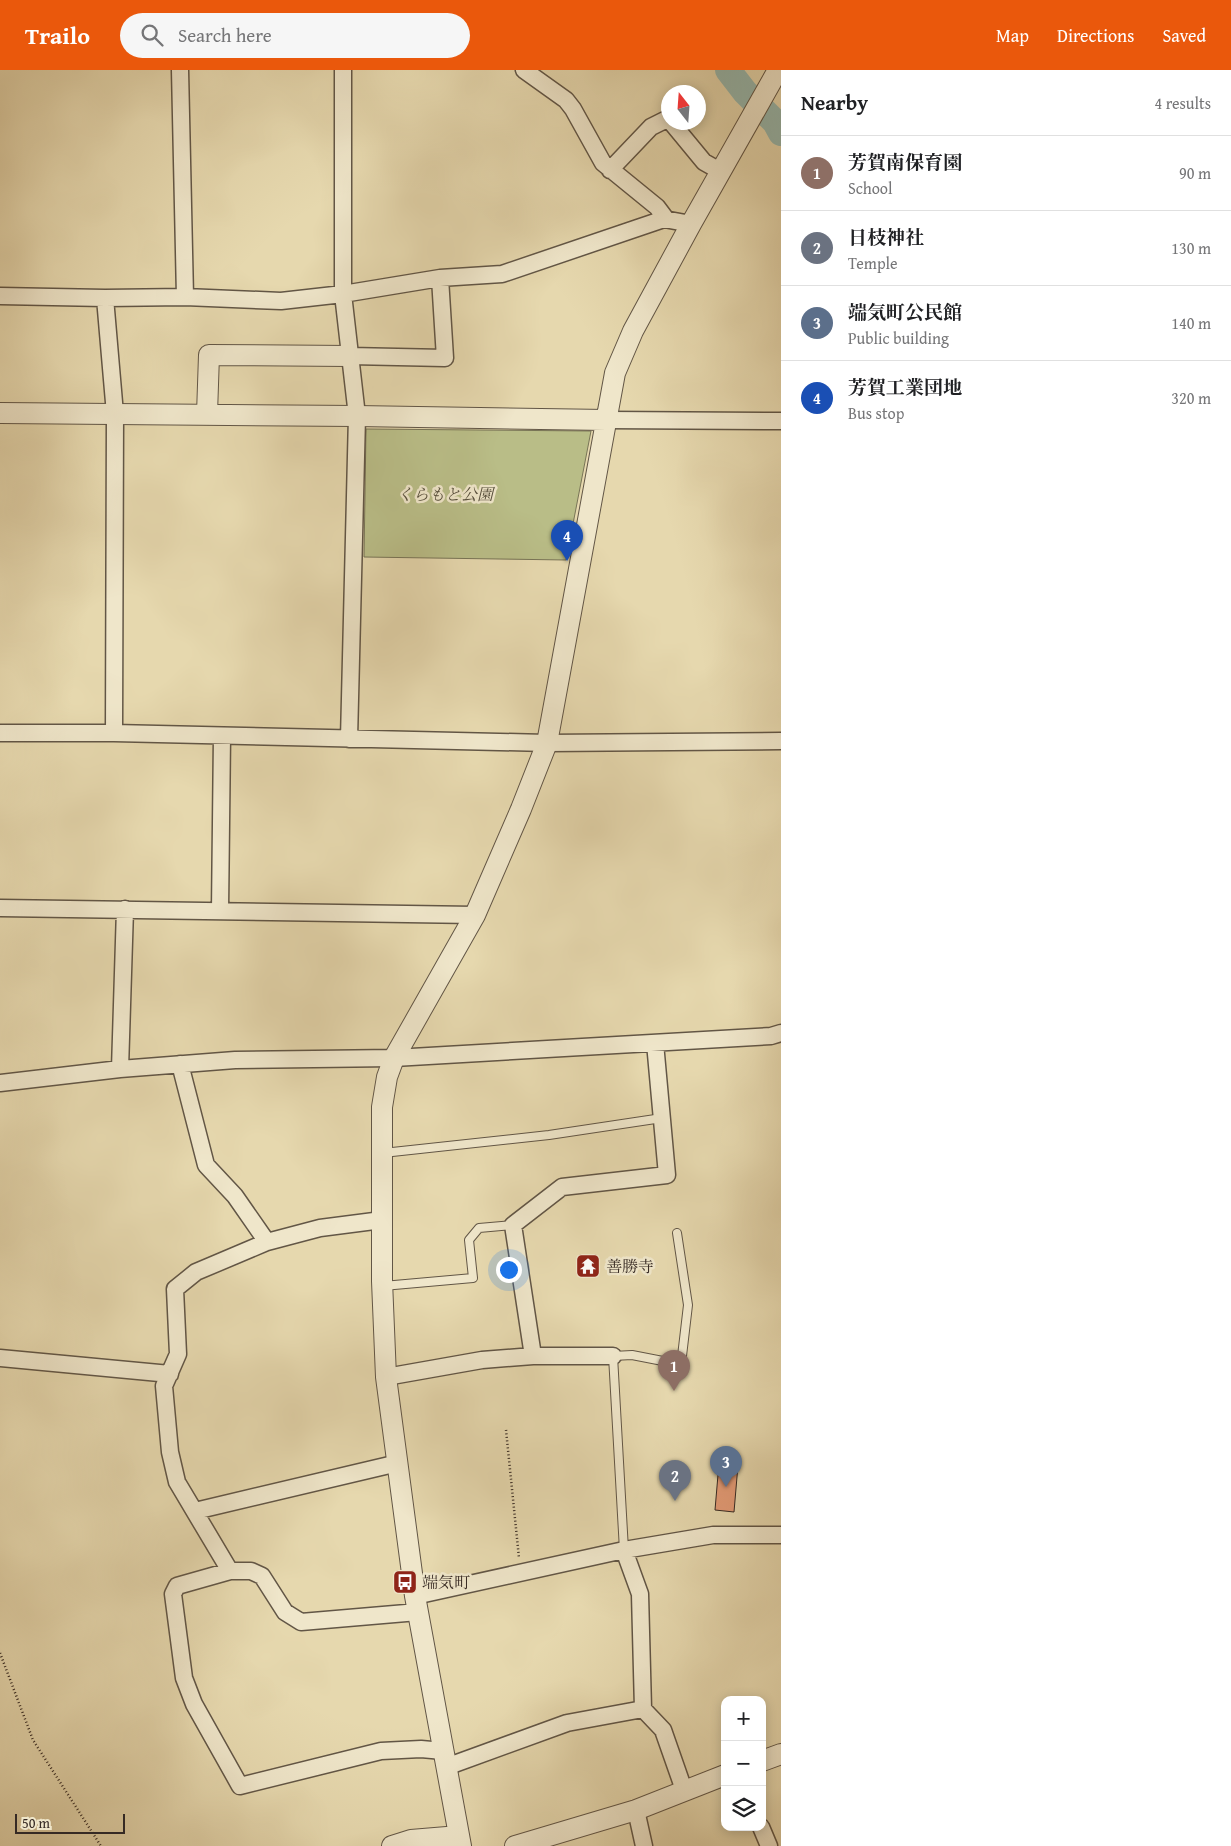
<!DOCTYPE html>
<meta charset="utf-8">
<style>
:root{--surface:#fff;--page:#f6f6f6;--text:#202124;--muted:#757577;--line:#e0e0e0;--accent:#ea580c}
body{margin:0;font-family:"Gentium Book Plus","Noto Serif JP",serif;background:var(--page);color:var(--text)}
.controls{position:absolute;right:15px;bottom:15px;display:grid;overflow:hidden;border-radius:10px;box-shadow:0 2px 12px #0003}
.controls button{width:45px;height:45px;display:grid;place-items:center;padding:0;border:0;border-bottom:1px solid var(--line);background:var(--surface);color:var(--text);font:25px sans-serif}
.compass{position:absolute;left:661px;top:15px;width:45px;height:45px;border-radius:50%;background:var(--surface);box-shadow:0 2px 12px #0003;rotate:343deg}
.scale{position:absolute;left:15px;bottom:12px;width:110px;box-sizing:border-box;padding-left:5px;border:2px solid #362a24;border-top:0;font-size:14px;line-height:18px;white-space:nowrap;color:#362a24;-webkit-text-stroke:4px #efe6ca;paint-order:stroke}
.you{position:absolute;left:508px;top:1199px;width:18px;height:18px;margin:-12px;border:4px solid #fff;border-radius:50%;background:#1a73e8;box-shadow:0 0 0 8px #1a73e833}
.badge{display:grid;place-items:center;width:32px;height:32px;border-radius:50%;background:var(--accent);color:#fff;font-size:16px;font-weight:700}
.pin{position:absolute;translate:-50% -41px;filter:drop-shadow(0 1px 2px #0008)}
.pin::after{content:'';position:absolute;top:26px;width:18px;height:15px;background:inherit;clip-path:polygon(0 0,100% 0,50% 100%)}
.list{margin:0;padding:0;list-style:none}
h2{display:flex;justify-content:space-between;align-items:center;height:65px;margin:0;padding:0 20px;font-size:21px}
h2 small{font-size:16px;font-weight:400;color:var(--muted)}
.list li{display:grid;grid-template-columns:32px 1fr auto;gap:15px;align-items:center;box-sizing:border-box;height:75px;padding:0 20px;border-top:1px solid var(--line)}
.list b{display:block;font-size:19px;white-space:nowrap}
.list p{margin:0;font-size:16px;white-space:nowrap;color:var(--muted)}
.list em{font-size:16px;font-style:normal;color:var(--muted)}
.icon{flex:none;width:28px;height:28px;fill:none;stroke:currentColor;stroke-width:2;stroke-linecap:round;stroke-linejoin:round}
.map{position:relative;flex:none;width:781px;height:1776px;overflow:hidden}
header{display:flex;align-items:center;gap:30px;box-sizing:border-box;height:70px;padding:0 25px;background:var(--accent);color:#fff}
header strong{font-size:24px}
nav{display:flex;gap:28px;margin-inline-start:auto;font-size:18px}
.search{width:350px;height:45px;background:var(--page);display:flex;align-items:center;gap:12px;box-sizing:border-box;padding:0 18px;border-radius:28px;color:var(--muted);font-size:19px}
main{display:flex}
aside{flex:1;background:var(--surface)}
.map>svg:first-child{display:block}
</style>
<header>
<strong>Trailo</strong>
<div class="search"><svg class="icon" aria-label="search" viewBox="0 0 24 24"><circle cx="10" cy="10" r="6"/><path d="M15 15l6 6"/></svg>Search here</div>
<nav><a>Map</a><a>Directions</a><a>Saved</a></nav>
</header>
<main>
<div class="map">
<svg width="781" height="1776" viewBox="0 0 781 1776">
<rect width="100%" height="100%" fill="#e6d8ae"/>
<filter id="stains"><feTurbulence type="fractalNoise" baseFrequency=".004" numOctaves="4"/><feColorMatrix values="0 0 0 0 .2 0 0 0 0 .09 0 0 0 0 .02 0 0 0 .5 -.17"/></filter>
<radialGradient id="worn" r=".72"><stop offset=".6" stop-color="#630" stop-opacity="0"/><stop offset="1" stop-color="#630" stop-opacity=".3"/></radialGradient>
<!-- green -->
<path fill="#b9bd87" stroke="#787456" d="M366,359l225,2 -25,129 -202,-3z"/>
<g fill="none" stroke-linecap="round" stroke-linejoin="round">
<!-- river -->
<path stroke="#97b9af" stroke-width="26" d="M728,0l17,22 30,30 6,11"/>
</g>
<!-- building -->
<path fill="#e39b76" stroke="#362a24" d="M719,1393l19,2 -4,47 -19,-2z"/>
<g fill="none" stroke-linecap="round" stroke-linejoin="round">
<defs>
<path id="service" d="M383,1083l166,-18 113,-17
M383,1216l90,-8 -4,-38 10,-12 34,-3
M624,1480l-11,-194 19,-1 41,8 9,-7 6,-51 -11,-72"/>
<path id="minor" d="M180,0l5,227
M343,0v224l14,122 -8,323
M524,0l42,30 7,9 30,54 54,44 9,12
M671,52l33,40 16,9
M610,100l41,-43 16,-8 1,1
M0,226l105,2 80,-1 96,4 62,-7 97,-16 62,-4 162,-55 27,5
M105,228l10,116 -1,319
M350,286l95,2 -5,-80
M606,350l175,1
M0,663h114l433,10 234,-2
M0,838l475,7
M220,841l2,-175
M180,994l26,101 29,31 32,46 -71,30 -21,17 3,65 -14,32 6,66 7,30 53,89 -53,15 -4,8 11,84 10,26 46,82 141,-35 40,-2 22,2
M120,999l5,-160
M0,1013l120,-14 115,-9 159,-2 377,-22 10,-3
M267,1172l53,-14 62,-8
M533,1286l-20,-131 49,-38 105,-12 -12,-132
M0,1288l170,16
M386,1307l96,-17 51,-4h80
M195,1441l203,-48
M624,1480l16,44 3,115 20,21 21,60
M230,1501h21l11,5 23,36 16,10 117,-10
M415,1526l209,-46 89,-15h68
M446,1697l121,-44 76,-14
M636,1740l8,36
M761,1757l8,19"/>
<path id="tertiary" d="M0,343l357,3 249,4
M207,344l2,-59 141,1
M762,1691l19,-7
M392,1776l19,-6 48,-4
M461,1776l-46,-250 -29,-219 -4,-96v-174l5,-30 7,-19 81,-143 46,-106 26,-66 68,-370 18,-42 58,-107 87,-154
M515,1776l121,-36 89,-35"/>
</defs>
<!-- service casing -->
<use href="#service" stroke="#625646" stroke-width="10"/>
<!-- minor casing -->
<use href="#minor" stroke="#625646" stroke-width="19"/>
<!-- tertiary casing -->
<use href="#tertiary" stroke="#625646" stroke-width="22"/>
<!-- path -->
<path stroke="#362a24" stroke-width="2.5" stroke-dasharray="1 2.5" stroke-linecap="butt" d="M506,1360l13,128
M0,1583l33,87 68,106"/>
<!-- service -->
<use href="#service" stroke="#efe6ca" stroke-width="8"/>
<!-- minor -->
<use href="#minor" stroke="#efe6ca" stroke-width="16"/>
<!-- tertiary -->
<use href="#tertiary" stroke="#efe6ca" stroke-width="20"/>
</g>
<!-- icons -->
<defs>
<symbol id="temple-square" viewBox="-11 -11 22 22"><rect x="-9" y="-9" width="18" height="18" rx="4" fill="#8f2418" stroke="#efe6ca"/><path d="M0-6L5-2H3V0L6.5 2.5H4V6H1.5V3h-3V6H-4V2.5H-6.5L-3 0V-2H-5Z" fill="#fff"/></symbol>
<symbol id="bus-square" viewBox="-11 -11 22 22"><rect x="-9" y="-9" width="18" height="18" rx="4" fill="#8f2418" stroke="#efe6ca"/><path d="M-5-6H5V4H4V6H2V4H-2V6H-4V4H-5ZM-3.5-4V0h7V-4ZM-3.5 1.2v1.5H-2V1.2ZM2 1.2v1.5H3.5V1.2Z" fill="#fff"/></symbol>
</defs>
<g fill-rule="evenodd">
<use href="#temple-square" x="574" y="1182" width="28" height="28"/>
<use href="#bus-square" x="391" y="1498" width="28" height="28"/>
</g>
<g text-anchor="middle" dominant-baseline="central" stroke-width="5" stroke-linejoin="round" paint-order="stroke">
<!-- park labels -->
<g font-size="16" font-style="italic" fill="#574f3d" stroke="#efe6ca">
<text x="445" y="424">くらもと公園</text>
</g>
<!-- poi labels -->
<g font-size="16" fill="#362a24" stroke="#efe6ca" text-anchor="start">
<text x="606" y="1196">善勝寺</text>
<text x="422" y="1512">端気町</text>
</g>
</g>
<rect width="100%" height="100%" filter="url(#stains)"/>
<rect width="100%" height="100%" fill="url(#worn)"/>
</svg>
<div class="controls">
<button>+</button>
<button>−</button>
<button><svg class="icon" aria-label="layers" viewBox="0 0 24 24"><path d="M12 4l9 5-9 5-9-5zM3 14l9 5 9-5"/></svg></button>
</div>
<svg class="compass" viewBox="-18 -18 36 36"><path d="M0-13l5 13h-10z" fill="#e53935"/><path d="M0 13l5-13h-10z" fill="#757577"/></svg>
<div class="scale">50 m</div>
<div class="you"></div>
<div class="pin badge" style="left:674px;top:1321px;background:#8d6e63">1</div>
<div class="pin badge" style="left:675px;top:1431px;background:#6b7280">2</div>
<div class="pin badge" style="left:726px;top:1417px;background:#5c6f8a">3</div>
<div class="pin badge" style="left:567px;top:491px;background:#1a4fb4">4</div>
</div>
<aside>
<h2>Nearby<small>4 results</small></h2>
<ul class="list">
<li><span class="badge" style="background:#8d6e63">1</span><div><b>芳賀南保育園</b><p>School</p></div><em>90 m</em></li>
<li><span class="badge" style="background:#6b7280">2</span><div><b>日枝神社</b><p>Temple</p></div><em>130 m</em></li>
<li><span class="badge" style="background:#5c6f8a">3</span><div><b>端気町公民館</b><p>Public building</p></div><em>140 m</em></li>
<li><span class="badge" style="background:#1a4fb4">4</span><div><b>芳賀工業団地</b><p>Bus stop</p></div><em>320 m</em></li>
</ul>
</aside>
</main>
